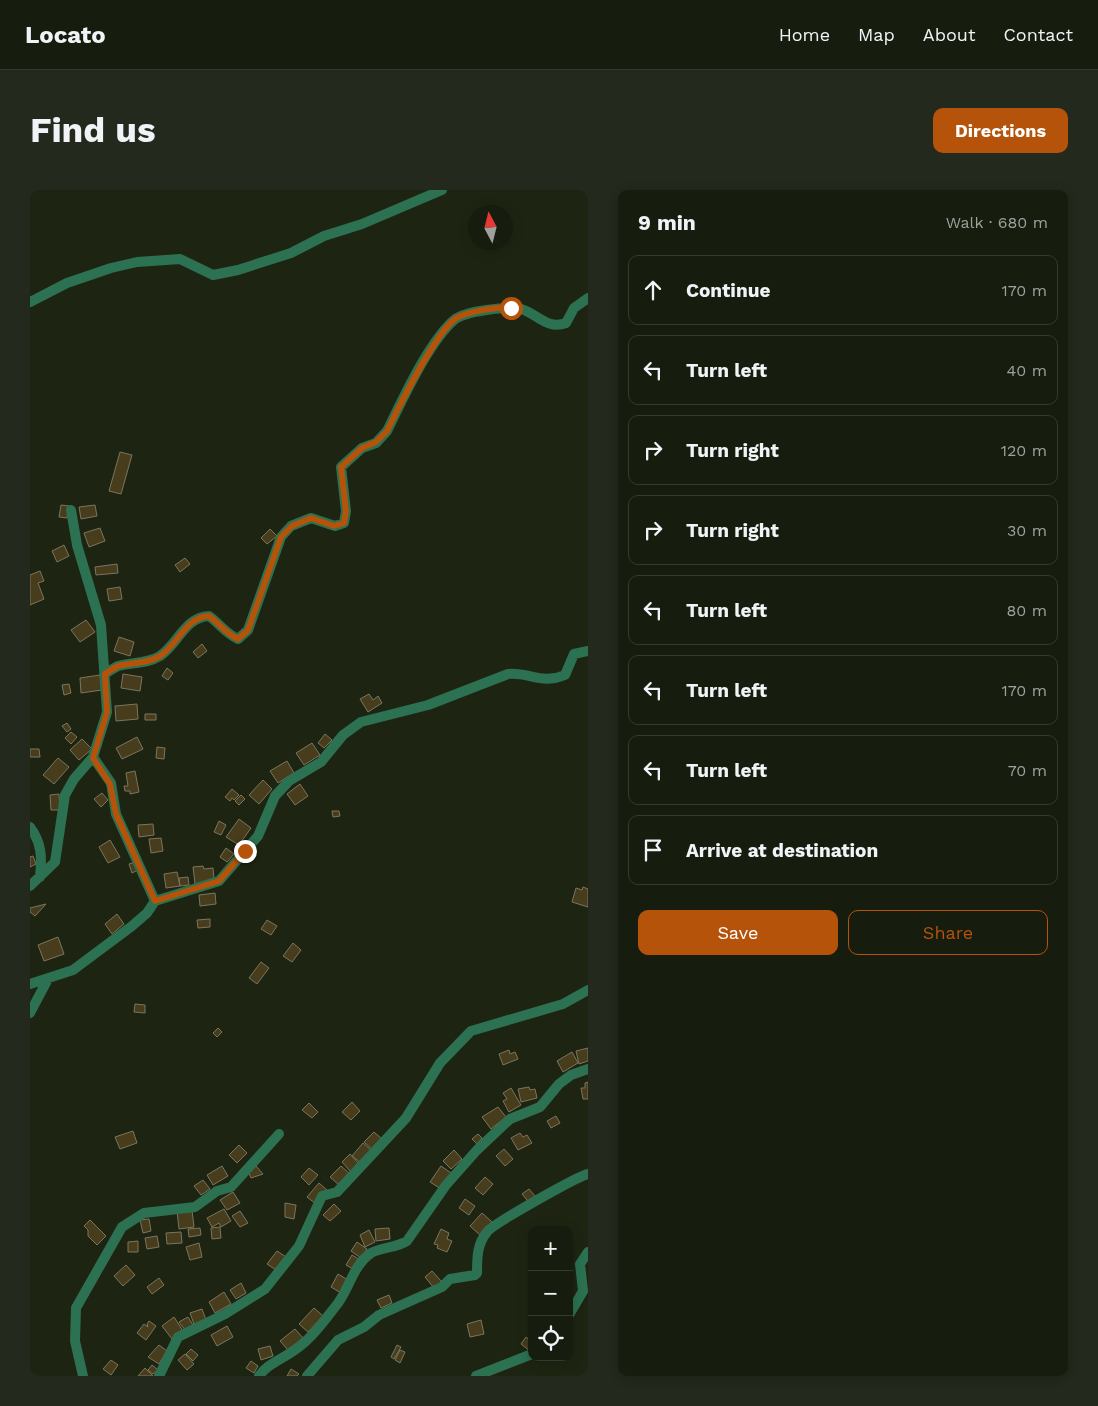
<!DOCTYPE html>
<meta charset="utf-8">
<style>
:root{--surface:#161c0e;--page:#23291c;--text:#f1f3f6;--muted:#9ea19e;--line:#353a2e;--accent:#b45309}
body{margin:0;font-family:"Work Sans",sans-serif;background:var(--page);color:var(--text)}
.controls{position:absolute;right:15px;bottom:15px;display:grid;overflow:hidden;border-radius:10px;box-shadow:0 2px 12px #0003}
.controls button{width:45px;height:45px;display:grid;place-items:center;padding:0;border:0;border-bottom:1px solid var(--line);background:var(--surface);color:var(--text);font:25px sans-serif}
.compass{position:absolute;left:438px;top:15px;width:45px;height:45px;border-radius:50%;background:var(--surface);box-shadow:0 2px 12px #0003;rotate:353deg}
.stop{position:absolute;width:15px;height:15px;margin:-11px;border:4px solid #b45309;border-radius:50%;background:#fff}
.stop.end{background:#b45309;border-color:#fff;box-shadow:0 1px 5px #0008}
.list{margin:0;padding:0;list-style:none}
h2{display:flex;justify-content:space-between;align-items:center;height:65px;margin:0;padding:0 20px;font-size:21px}
h2 small{font-size:16px;font-weight:400;color:var(--muted)}
.list li{display:grid;grid-template-columns:32px 1fr auto;gap:15px;align-items:center;box-sizing:border-box;height:70px;margin:0 10px 10px;padding:0 10px;border:1px solid var(--line);border-radius:10px}
.list b{display:block;font-size:19px;white-space:nowrap}
.list em{font-size:16px;font-style:normal;color:var(--muted)}
.actions{display:flex;gap:10px;padding:15px 20px}
.actions a{flex:1;padding:11px 0;border:1px solid var(--accent);border-radius:10px;text-align:center;font-size:18px;color:var(--accent)}
.actions .main{background:var(--accent);color:#fff}
.icon{flex:none;width:28px;height:28px;fill:none;stroke:currentColor;stroke-width:2;stroke-linecap:round;stroke-linejoin:round}
.map{position:relative;flex:none;width:558px;height:1186px;overflow:hidden;border-radius:10px}
header{display:flex;align-items:center;gap:30px;box-sizing:border-box;height:70px;padding:0 25px;background:var(--surface);border-bottom:1px solid var(--line)}
header strong{font-size:24px}
nav{display:flex;gap:28px;margin-inline-start:auto;font-size:18px}
.intro{display:flex;align-items:center;justify-content:space-between;box-sizing:border-box;height:120px;padding:0 30px}
h1{margin:0;font-size:35px}
.button{padding:12px 22px;border-radius:10px;background:var(--accent);color:#fff;font-size:18px;font-weight:700}
main{display:flex;gap:30px;padding:0 30px}
aside{flex:1;background:var(--surface);border-radius:10px;box-shadow:0 2px 12px #0003}
.map>svg:first-child{display:block}
</style>
<header>
<strong>Locato</strong>
<nav><a>Home</a><a>Map</a><a>About</a><a>Contact</a></nav>
</header>
<div class="intro"><h1>Find us</h1><a class="button">Directions</a></div>
<main>
<div class="map">
<svg width="558" height="1186" viewBox="0 0 558 1186">
<rect width="100%" height="100%" fill="#1d2512"/>
<!-- building -->
<path fill="#473d1c" stroke="#7c755e" d="M90,262l12,3 -11,39 -12,-3z
M31,315l8,1 -2,12 -8,-1z
M65,315l2,11 -16,3 -2,-12z
M70,338l5,13 -16,6 -5,-14z
M240,339l7,7 -10,8 -6,-6z
M34,355l5,11 -12,6 -5,-11z
M155,368l5,6 -10,8 -5,-7z
M87,374l1,9 -22,2 -1,-8z
M10,381l4,10 -6,2 6,16 -14,6v-30z
M90,397l2,12 -13,2 -2,-12z
M56,430l9,12 -15,10 -9,-12z
M89,447l15,5 -4,14 -16,-5z
M172,454l5,7 -9,7 -5,-6z
M137,478l6,5 -5,7 -6,-4z
M93,484l19,3 -2,14 -19,-3z
M70,485l2,15 -21,3 -1,-15z
M39,494l2,9 -7,2 -2,-10z
M339,504l4,6 5,-4 4,7 -14,9 -8,-13z
M107,514l1,15 -22,2 -1,-15z
M115,524h11v6h-11z
M37,533l4,6 -4,3 -5,-6z
M41,542l6,5 -6,7 -6,-6z
M295,544l7,6 -8,8 -6,-5z
M107,547l6,12 -21,10 -6,-11z
M52,549l10,10 -13,11 -9,-10z
M282,553l8,12 -16,10 -8,-12z
M127,557l8,1 -1,11 -8,-1z
M0,559h9l1,8h-10z
M28,568l11,9 -15,17 -11,-9z
M257,571l7,12 -16,10 -8,-12z
M105,581l4,21 -9,2v-3h-5l-1,-5h4l-2,-13z
M233,590l9,9 -13,15 -10,-9z
M270,594l8,12 -13,9 -8,-11z
M202,599l7,6 -5,5 -2,-2 -2,3 -5,-4z
M72,603l6,7 -7,7 -7,-8z
M29,604l1,16h-9l-1,-15z
M211,605l4,4 -6,6 -4,-4z
M302,621h7l1,5 -7,1z
M209,629l12,9 -12,17 -13,-8z
M189,631l7,4 -5,10 -7,-3z
M123,634l1,11 -15,2 -1,-12z
M131,648l2,13 -12,2 -2,-14z
M80,650l10,17 -12,6 -9,-16z
M196,658l8,6 -7,8 -7,-5z
M3,666l3,8 -6,3v-10z
M105,672l3,8 -6,3 -3,-9z
M173,676l1,3 9,-1 1,11 -19,5 -2,-17z
M147,682l3,14 -14,2 -2,-14z
M158,687l1,8 -9,1 -1,-8z
M553,697l5,2v18l-16,-5 4,-14 6,2z
M185,703l1,11 -16,2 -1,-11z
M16,714l-11,12 -5,-4v-4z
M87,724l7,10 -12,10 -7,-10z
M180,729v8l-12,1 -1,-8z
M237,730l10,6 -6,9 -10,-6z
M28,747l6,17 -20,7 -6,-16z
M263,753l8,7 -9,12 -9,-6z
M231,772l8,6 -12,16 -8,-6z
M105,814l10,1v8l-11,-1z
M188,838l4,4 -5,5 -4,-4z
M558,858v13l-9,3 -3,-13z
M479,860l1,4 5,-2 3,7 -15,6 -4,-11z
M542,862l6,11 -15,9 -6,-11z
M558,892v17h-5l-2,-11h4v-5z
M499,897l1,3 5,-1 2,9 -16,4 -3,-13z
M481,898l10,17 -12,7 -6,-11 4,-2 -4,-6z
M322,912l8,9 -9,9 -9,-8z
M279,913l9,9 -6,6 -10,-8z
M468,917l8,10 -15,12 -9,-12z
M526,926l4,7 -9,5 -4,-7z
M103,941l4,12 -17,6 -5,-12z
M344,942l8,7 -9,11 -9,-8z
M490,943l3,4 4,-2 5,8 -14,7 -7,-12z
M448,944l4,4 -5,6 -5,-5z
M333,953l9,8 -11,12 -9,-7z
M209,955l8,8 -10,10 -8,-8z
M474,959l9,10 -8,7 -9,-10z
M424,960l8,9 -11,10 -8,-8z
M320,964l9,10 -8,8 -9,-10z
M192,976l6,10 -15,9 -6,-10z
M216,976h10l7,8 -12,4z
M311,976l9,8 -11,11 -9,-8z
M411,976l10,7 -10,16 -11,-7z
M279,978l9,7 -9,10 -8,-8z
M455,987l8,7 -10,11 -8,-7z
M173,990l7,9 -9,6 -7,-9z
M289,993l9,8 -12,13 -9,-7z
M499,999l6,7 -7,5 -6,-7z
M203,1002l7,11 -13,7 -7,-10z
M435,1009l10,7 -6,9 -10,-7z
M255,1013l11,2 -2,14 -9,-2z
M304,1014l7,7 -11,10 -7,-6z
M194,1019l7,12 -10,6 -2,-4 -7,4 -5,-9z
M162,1020l2,17 -15,2 -2,-18z
M210,1021l8,12 -8,4 -8,-11z
M452,1023l10,9 -12,13 -10,-9z
M119,1029l2,12 -8,2 -3,-13z
M60,1030l16,16 -9,9 -9,-9v-6l-4,-4z
M190,1037l1,11 -9,1 -1,-11z
M170,1038l1,7 -12,2 -1,-8z
M359,1038l1,11 -14,2 -1,-12z
M411,1039l8,4 -2,6 5,2 -5,11 -10,-4 1,-3 -4,-1z
M339,1040l6,12 -10,5 -5,-12z
M151,1042l1,11 -15,1 -1,-11z
M127,1046l2,11 -12,2 -2,-11z
M108,1051v11h-10v-10z
M327,1052l10,7 -6,9 -10,-7z
M169,1053l3,14 -12,3 -4,-13z
M247,1061l9,6 -10,13 -9,-6z
M322,1065l8,5 -7,9 -7,-4z
M96,1075l9,10 -12,11 -9,-10z
M402,1081l10,11 -8,6 -9,-11z
M308,1084l10,6 -7,13 -10,-6z
M129,1088l5,7 -12,9 -5,-7z
M211,1093l5,10 -10,6 -6,-9z
M194,1102l7,12 -16,9 -6,-11z
M359,1105l3,8 -11,5 -4,-8z
M284,1118l9,8 -15,16 -9,-8z
M172,1119l4,11 -12,4 -4,-11z
M144,1127l9,14 -11,8 -10,-13z
M158,1127l5,8 -8,5 -6,-8z
M451,1130l3,14 -14,3 -3,-13z
M119,1131l7,5 -10,14 -9,-7 7,-9 4,3 -1,-3z
M197,1136l6,11 -16,9 -6,-11z
M265,1139l8,9 -15,12 -8,-9z
M496,1147l6,5 -2,9 -9,-7z
M129,1155l8,6 -8,13 -11,-7z
M367,1155l4,2 -7,12 -3,-2z
M240,1156l3,10 -12,4 -3,-11z
M161,1159l7,6 -5,6 -7,-7z
M370,1160l5,2 -5,11 -5,-3z
M155,1164l9,10 -7,6 -9,-10z
M81,1170l7,5 -7,10 -8,-6z
M221,1171l7,5 -4,7 -8,-5z
M122,1175l6,5 -5,4 -5,-4z
M115,1178l8,8h-15z
M261,1179l8,5 -2,2h-10z"/>
<g fill="none" stroke-linecap="round" stroke-linejoin="round">
<!-- minor -->
<path stroke="#2c7152" stroke-width="10" d="M0,112l37,-19 44,-15 26,-6 43,-3 33,16 25,-5 53,-17 33,-17 38,-12 80,-34
M75,484c4,-3 9,-6 13,-8 14,-4 29,-2 42,-10 18,-12 25,-39 49,-40 11,8 16,17 29,23l10,-9 33,-93 10,-11 20,-8 24,8 9,-3 2,-12 -5,-44 21,-19 14,-5 11,-12c16,-32 41,-88 67,-111 11,-9 53,-14 67,-11 17,5 26,21 45,14l8,-15 14,-10
M63,567l18,26 5,31 39,87
M0,637c12,16 12,31 10,50
M0,696l25,-24 10,-67 9,-16 19,-22 14,-45 -6,-87 -24,-80 -6,-35
M0,794l43,-14 59,-44 15,-13 8,-12 64,-20 39,-45 17,-40 14,-15 32,-19 22,-27 18,-13 67,-17 80,-31c22,-2 33,11 57,1l9,-21 14,-3
M0,823l18,-34
M539,1125l14,-24 -3,-27 8,-12
M53,1186l-8,-35 1,-33 46,-81 22,-14 51,-6 22,-16 14,-4 48,-53
M129,1186l19,-39 47,-23 40,-25 34,-43 23,-50 15,-4 69,-74 34,-55 31,-32 92,-27 25,-14
M229,1186c9,-13 24,-17 37,-27 15,-10 28,-28 39,-42 14,-16 17,-41 36,-54 10,-6 25,-5 36,-12l39,-56 31,-35 33,-31 30,-12 19,-23 12,-9 17,-6
M277,1186l31,-36 26,-13 15,-12 63,-28 8,-8 25,-4 2,-2c0,-15 0,-29 10,-41 4,-7 91,-56 101,-58
M446,1186l56,-22"/>
</g>
<g fill="none" stroke-linecap="round" stroke-linejoin="round">
<!-- route -->
<path stroke="#b45309" stroke-width="6" d="M215,661l-26,30 -64,20 -39,-87 -6,-30 -17,-26 14,-46 -2,-38c4,-3 9,-6 13,-8 14,-4 29,-2 42,-10 18,-11 25,-39 49,-40 11,8 16,17 29,23l10,-9 33,-93 11,-11 19,-8 23,8 10,-3 2,-12 -5,-44 21,-19 14,-6 11,-11c13,-26 47,-96 68,-112 10,-7 44,-13 56,-11"/>
</g>
</svg>
<div class="controls">
<button>+</button>
<button>−</button>
<button><svg class="icon" aria-label="locate" viewBox="0 0 24 24"><circle cx="12" cy="12" r="6"/><path d="M12 2v4M12 18v4M2 12h4M18 12h4"/></svg></button>
</div>
<svg class="compass" viewBox="-18 -18 36 36"><path d="M0-13l5 13h-10z" fill="#e53935"/><path d="M0 13l5-13h-10z" fill="#9ea19e"/></svg>
<div class="stop" style="left:481px;top:118px"></div>
<div class="stop end" style="left:215px;top:661px"></div>
</div>
<aside>
<h2>9 min<small>Walk · 680 m</small></h2>
<ul class="list">
<li><svg class="icon" aria-label="ahead" viewBox="0 0 24 24"><path d="M12 20V5M6 11l6-6 6 6"/></svg><div><b>Continue</b></div><em>170 m</em></li>
<li><svg class="icon" aria-label="left" viewBox="0 0 24 24"><path d="M17 20v-9H6M10 6l-5 5 5 5"/></svg><div><b>Turn left</b></div><em>40 m</em></li>
<li><svg class="icon" aria-label="right" viewBox="0 0 24 24"><path d="M7 20v-9h11M14 6l5 5-5 5"/></svg><div><b>Turn right</b></div><em>120 m</em></li>
<li><svg class="icon" aria-label="right" viewBox="0 0 24 24"><path d="M7 20v-9h11M14 6l5 5-5 5"/></svg><div><b>Turn right</b></div><em>30 m</em></li>
<li><svg class="icon" aria-label="left" viewBox="0 0 24 24"><path d="M17 20v-9H6M10 6l-5 5 5 5"/></svg><div><b>Turn left</b></div><em>80 m</em></li>
<li><svg class="icon" aria-label="left" viewBox="0 0 24 24"><path d="M17 20v-9H6M10 6l-5 5 5 5"/></svg><div><b>Turn left</b></div><em>170 m</em></li>
<li><svg class="icon" aria-label="left" viewBox="0 0 24 24"><path d="M17 20v-9H6M10 6l-5 5 5 5"/></svg><div><b>Turn left</b></div><em>70 m</em></li>
<li><svg class="icon" aria-label="arrive" viewBox="0 0 24 24"><path d="M6 21V4h12l-3 4 3 4H6"/></svg><div><b>Arrive at destination</b></div></li>
</ul>
<div class="actions"><a class="main">Save</a><a>Share</a></div>
</aside>
</main>
